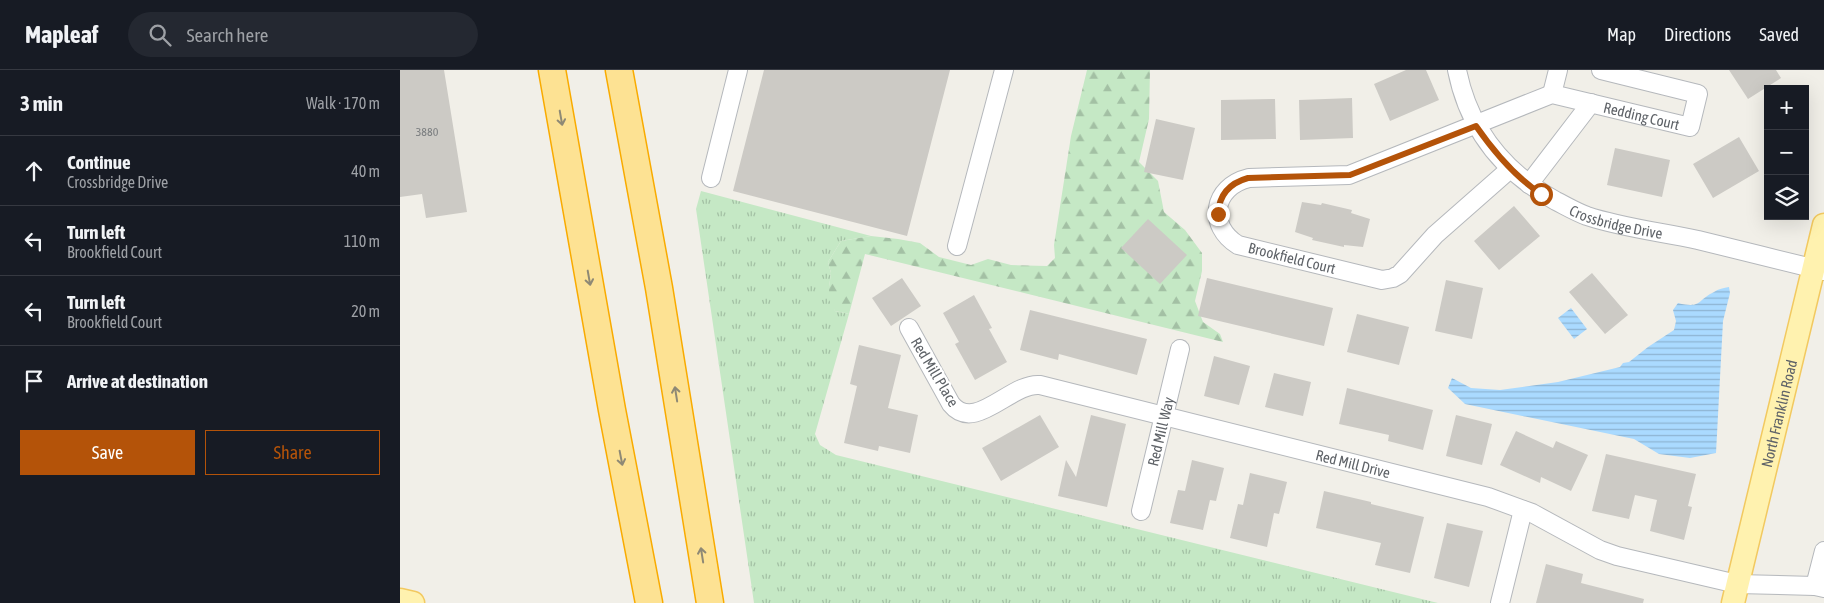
<!DOCTYPE html>
<meta charset="utf-8">
<style>
:root{--surface:#171b24;--page:#242831;--text:#f1f3f6;--muted:#9ea1a6;--line:#363941;--accent:#b45309}
body{margin:0;font-family:"Asap Condensed",sans-serif;background:var(--page);color:var(--text)}
.controls{position:absolute;right:15px;top:15px;display:grid;overflow:hidden;border-radius:0px;box-shadow:0 5px 20px #0002}
.controls button{width:45px;height:45px;display:grid;place-items:center;padding:0;border:0;border-bottom:1px solid var(--line);background:var(--surface);color:var(--text);font:25px sans-serif}
.stop{position:absolute;width:15px;height:15px;margin:-11px;border:4px solid #b45309;border-radius:50%;background:#fff}
.stop.end{background:#b45309;border-color:#fff;box-shadow:0 1px 5px #0008}
.list{margin:0;padding:0;list-style:none}
h2{display:flex;justify-content:space-between;align-items:center;height:65px;margin:0;padding:0 20px;font-size:21px}
h2 small{font-size:16px;font-weight:400;color:var(--muted)}
.list li{display:grid;grid-template-columns:32px 1fr auto;gap:15px;align-items:center;box-sizing:border-box;height:70px;padding:0 20px;border-top:1px solid var(--line)}
.list b{display:block;font-size:19px;white-space:nowrap}
.list p{margin:0;font-size:16px;white-space:nowrap;color:var(--muted)}
.list em{font-size:16px;font-style:normal;color:var(--muted)}
.actions{display:flex;gap:10px;padding:15px 20px}
.actions a{flex:1;padding:11px 0;border:1px solid var(--accent);border-radius:0px;text-align:center;font-size:18px;color:var(--accent)}
.actions .main{background:var(--accent);color:#fff}
.icon{flex:none;width:28px;height:28px;fill:none;stroke:currentColor;stroke-width:2;stroke-linecap:round;stroke-linejoin:round}
.map{position:relative;flex:none;width:1424px;height:533px;overflow:hidden}
header{display:flex;align-items:center;gap:30px;box-sizing:border-box;height:70px;padding:0 25px;background:var(--surface);border-bottom:1px solid var(--line)}
header strong{font-size:24px}
nav{display:flex;gap:28px;margin-inline-start:auto;font-size:18px}
.search{width:350px;height:45px;background:var(--page);display:flex;align-items:center;gap:12px;box-sizing:border-box;padding:0 18px;border-radius:28px;color:var(--muted);font-size:19px}
main{display:flex}
aside{flex:1;background:var(--surface)}
.map>svg:first-child{display:block}
</style>
<header>
<strong>Mapleaf</strong>
<div class="search"><svg class="icon" aria-label="search" viewBox="0 0 24 24"><circle cx="10" cy="10" r="6"/><path d="M15 15l6 6"/></svg>Search here</div>
<nav><a>Map</a><a>Directions</a><a>Saved</a></nav>
</header>
<main>
<aside>
<h2>3 min<small>Walk · 170 m</small></h2>
<ul class="list">
<li><svg class="icon" aria-label="ahead" viewBox="0 0 24 24"><path d="M12 20V5M6 11l6-6 6 6"/></svg><div><b>Continue</b><p>Crossbridge Drive</p></div><em>40 m</em></li>
<li><svg class="icon" aria-label="left" viewBox="0 0 24 24"><path d="M17 20v-9H6M10 6l-5 5 5 5"/></svg><div><b>Turn left</b><p>Brookfield Court</p></div><em>110 m</em></li>
<li><svg class="icon" aria-label="left" viewBox="0 0 24 24"><path d="M17 20v-9H6M10 6l-5 5 5 5"/></svg><div><b>Turn left</b><p>Brookfield Court</p></div><em>20 m</em></li>
<li><svg class="icon" aria-label="arrive" viewBox="0 0 24 24"><path d="M6 21V4h12l-3 4 3 4H6"/></svg><div><b>Arrive at destination</b></div></li>
</ul>
<div class="actions"><a class="main">Save</a><a>Share</a></div>
</aside>
<div class="map">
<svg width="1424" height="533" viewBox="0 0 1424 533">
<defs>
<pattern id="grass-tufts" width="24" height="20" patternUnits="userSpaceOnUse" patternTransform="scale(1.25)"><rect width="24" height="20" fill="#c5e8c5"/><path d="M3 7l-1-3M5 7V3M7 7l1-3M15 17l-1-3M17 17v-4M19 17l1-3" fill="none" stroke="#a3c0a4"/></pattern>
<pattern id="forest-firs" width="22" height="20" patternUnits="userSpaceOnUse" patternTransform="scale(1.25)"><rect width="22" height="20" fill="#c5e8c5"/><path d="M5 1l3.5 6h-7zM16 11l3.5 6h-7z" fill="#a3c0a4"/></pattern>
<pattern id="water-rules" width="6" height="5" patternUnits="userSpaceOnUse" patternTransform="scale(1.25)"><rect width="6" height="5" fill="#aadaff"/><path d="M0 2.5h6" fill="none" stroke="#8eb4d2"/></pattern>
</defs>
<rect width="100%" height="100%" fill="#f1efe8"/>
<!-- grass -->
<path fill="url(#grass-tufts)" d="M301,121l170,45 -30,5 -13,21 3,11 -2,14 6,24 14,3 -34,120 5,11 16,10 602,148h-684l-58,-394z"/>
<!-- forest -->
<path fill="url(#forest-firs)" d="M687,0h63l-1,49 -10,43 19,19 6,31 21,18 17,23v18l-7,30 8,21 17,12 3,8 -358,-88 -16,60 -14,-3 -6,-11v-13l2,-14 -3,-11 13,-21 30,-5 27,3 22,4 19,14 32,8 17,-6 23,6 36,1 8,-8 -1,-13 17,-109z"/>
<!-- water -->
<path fill="url(#water-rules)" d="M1329,217l1,6 -7,28 -7,132 -26,5 -31,-4 -25,-15 -169,-35 -17,-16 4,-10 19,10 29,2 58,-8 62,-15 3,-4 6,-1 19,-15 26,-17 2,-9 -3,-11 5,-7c24,6 19,-3 36,-11 4,-3 10,-4 15,-5z
M1171,238l16,21 -13,10 -16,-21z"/>
<!-- building -->
<path fill="#cccac5" d="M0,0h44l23,142 -41,6 -4,-24 -22,3z
M364,0h186l-43,166 -174,-45z
M1006,0h20l13,30 -49,21 -16,-37z
M1329,0h47l5,8 -33,21z
M952,28l1,40 -53,2 -1,-40z
M875,29l1,40 -55,1v-40z
M756,49l39,9 -12,52 -39,-8z
M1339,67l20,34 -46,27 -20,-34z
M1215,78l55,12 -8,37 -55,-12z
M902,132l19,3 1,-2 30,7 -1,3 19,6 -7,28 -19,-2v2l-32,-7 1,-2 -18,-6z
M1114,136l26,30 -41,34 -25,-29z
M748,149l39,36 -27,29 -39,-36z
M1192,203l36,42 -23,19 -36,-42z
M502,208l19,28 -30,20 -19,-28z
M807,208l126,30 -9,38 -126,-30z
M1046,210l37,8 -11,51 -37,-8z
M574,225l18,33 -3,1 18,33 -32,18 -20,-36 4,-2 -16,-29z
M630,240l117,29 -10,36 -78,-21 -1,6 -38,-10z
M957,244l52,13 -10,38 -52,-13z
M459,275l42,10 -13,53 30,7 -8,38 -31,-7 -1,5 -34,-8 13,-57 -7,-2z
M814,286l36,10 -11,39 -35,-9z
M874,303l37,9 -8,34 -38,-9z
M947,318l86,22 -10,40 -35,-9 1,-6 -50,-11z
M640,345l19,32 -58,34 -19,-33z
M691,345l35,9 -19,83 -49,-11 8,-36 10,17z
M1056,345l36,9 -10,41 -36,-9z
M1116,361l37,17 3,-7 32,14 -17,36 -30,-14 -1,6 -40,-18z
M1206,384l90,20 -8,32 4,1 -8,33 -34,-9 7,-31 -22,-5 -6,24 -37,-8z
M792,390l32,8 -8,33 -6,-1 -7,30 -33,-7 8,-33 7,1z
M850,403l37,9 -8,32 -5,-1 -7,34 -37,-9 8,-34 5,1z
M924,421l47,11v2l53,13 -14,56 -35,-8 6,-22 -65,-15z
M1047,453l36,8 -14,56 -35,-9z
M1146,494l37,10 -2,9 63,16 -1,4h-107z"/>
<g fill="none" stroke-linecap="round" stroke-linejoin="round">
<defs>
<g id="minor">
<path id="s1" d="M1057,0c12,60 46,102 99,131 10,5 20,11 31,15 36,12 75,16 111,24 42,10 84,21 126,31"/>
<path d="M1152,24l6,-24"/>
<path id="s2" d="M1110,99l-75,66 -35,39 -7,4 -11,2 -144,-35c-31,-19 -26,-58 11,-67l100,-3 203,-81 138,33 8,-33 -97,-24"/>
<path d="M311,108l27,-108"/>
<path d="M1129,114l62,-81"/>
<path d="M557,176l47,-176"/>
<path id="s3" d="M509,258l42,76c24,30 60,-22 89,-19l448,112 44,16 68,37 17,6 120,28 78,2 9,2"/>
<path id="s4" d="M741,441l39,-162"/>
<path d="M1415,516l9,-35"/>
<path d="M1100,533l23,-93"/>
</g>
<g id="major">
<path d="M0,530l13,3"/>
<path id="s5" d="M1333,533l91,-378"/>
</g>
<path id="highway" d="M152,0l60,340 37,193
M219,0l40,218 51,315"/>
</defs>
<!-- minor casing -->
<use href="#minor" stroke="#b5b8bc" stroke-width="20"/>
<!-- major casing -->
<use href="#major" stroke="#f2c960" stroke-width="25"/>
<!-- highway casing -->
<use href="#highway" stroke="#f9ab00" stroke-width="29"/>
<!-- minor -->
<use href="#minor" stroke="#fff" stroke-width="18"/>
<!-- major -->
<use href="#major" stroke="#fff2af" stroke-width="22"/>
<!-- highway -->
<use href="#highway" stroke="#fde293" stroke-width="26"/>
</g>
<!-- one-way arrows -->
<defs><path id="oneway-shaft" d="M-6 0H5M1.5-3L5.5 0L1.5 3" fill="none" stroke-width="1.6" stroke-linecap="round" stroke-linejoin="round" transform="scale(1.25)"/></defs>
<g stroke="#8e8975">
<use href="#oneway-shaft" transform="translate(161 48) rotate(80)"/>
<use href="#oneway-shaft" transform="translate(189 208) rotate(80)"/>
<use href="#oneway-shaft" transform="translate(276 324) rotate(-99)"/>
<use href="#oneway-shaft" transform="translate(221 388) rotate(79)"/>
<use href="#oneway-shaft" transform="translate(302 485) rotate(-99)"/>
</g>
<g fill="none" stroke-linecap="round" stroke-linejoin="round">
<!-- route -->
<path stroke="#b45309" stroke-width="6" d="M818,144c1,-20 12,-31 30,-36l102,-3 126,-49c18,26 38,50 65,68"/>
</g>
<g text-anchor="middle" dominant-baseline="central" stroke-width="4.5" stroke-linejoin="round" paint-order="stroke">
<!-- number labels -->
<g font-size="12" fill="#7a7d7f">
<text x="27" y="62">3880</text>
</g>
<!-- street labels -->
<g font-size="15" fill="#5f6368" stroke="#fff">
<text stroke="none"><textPath href="#s2" startOffset="821">Redding Court</textPath></text>
<text stroke="none"><textPath href="#s1" startOffset="234">Crossbridge Drive</textPath></text>
<text transform="translate(892 188) rotate(14)">Brookfield Court</text>
<text transform="translate(535 302) rotate(59)">Red Mill Place</text>
<text stroke="none"><textPath href="#s5" startOffset="195">North Franklin Road</textPath></text>
<text stroke="none"><textPath href="#s4" startOffset="82">Red Mill Way</textPath></text>
<text stroke="none"><textPath href="#s3" startOffset="508">Red Mill Drive</textPath></text>
</g>
</g>
</svg>
<div class="controls">
<button>+</button>
<button>−</button>
<button><svg class="icon" aria-label="layers" viewBox="0 0 24 24"><path d="M12 4l9 5-9 5-9-5zM3 14l9 5 9-5"/></svg></button>
</div>
<div class="stop" style="left:1141px;top:124px"></div>
<div class="stop end" style="left:818px;top:144px"></div>
</div>
</main>
